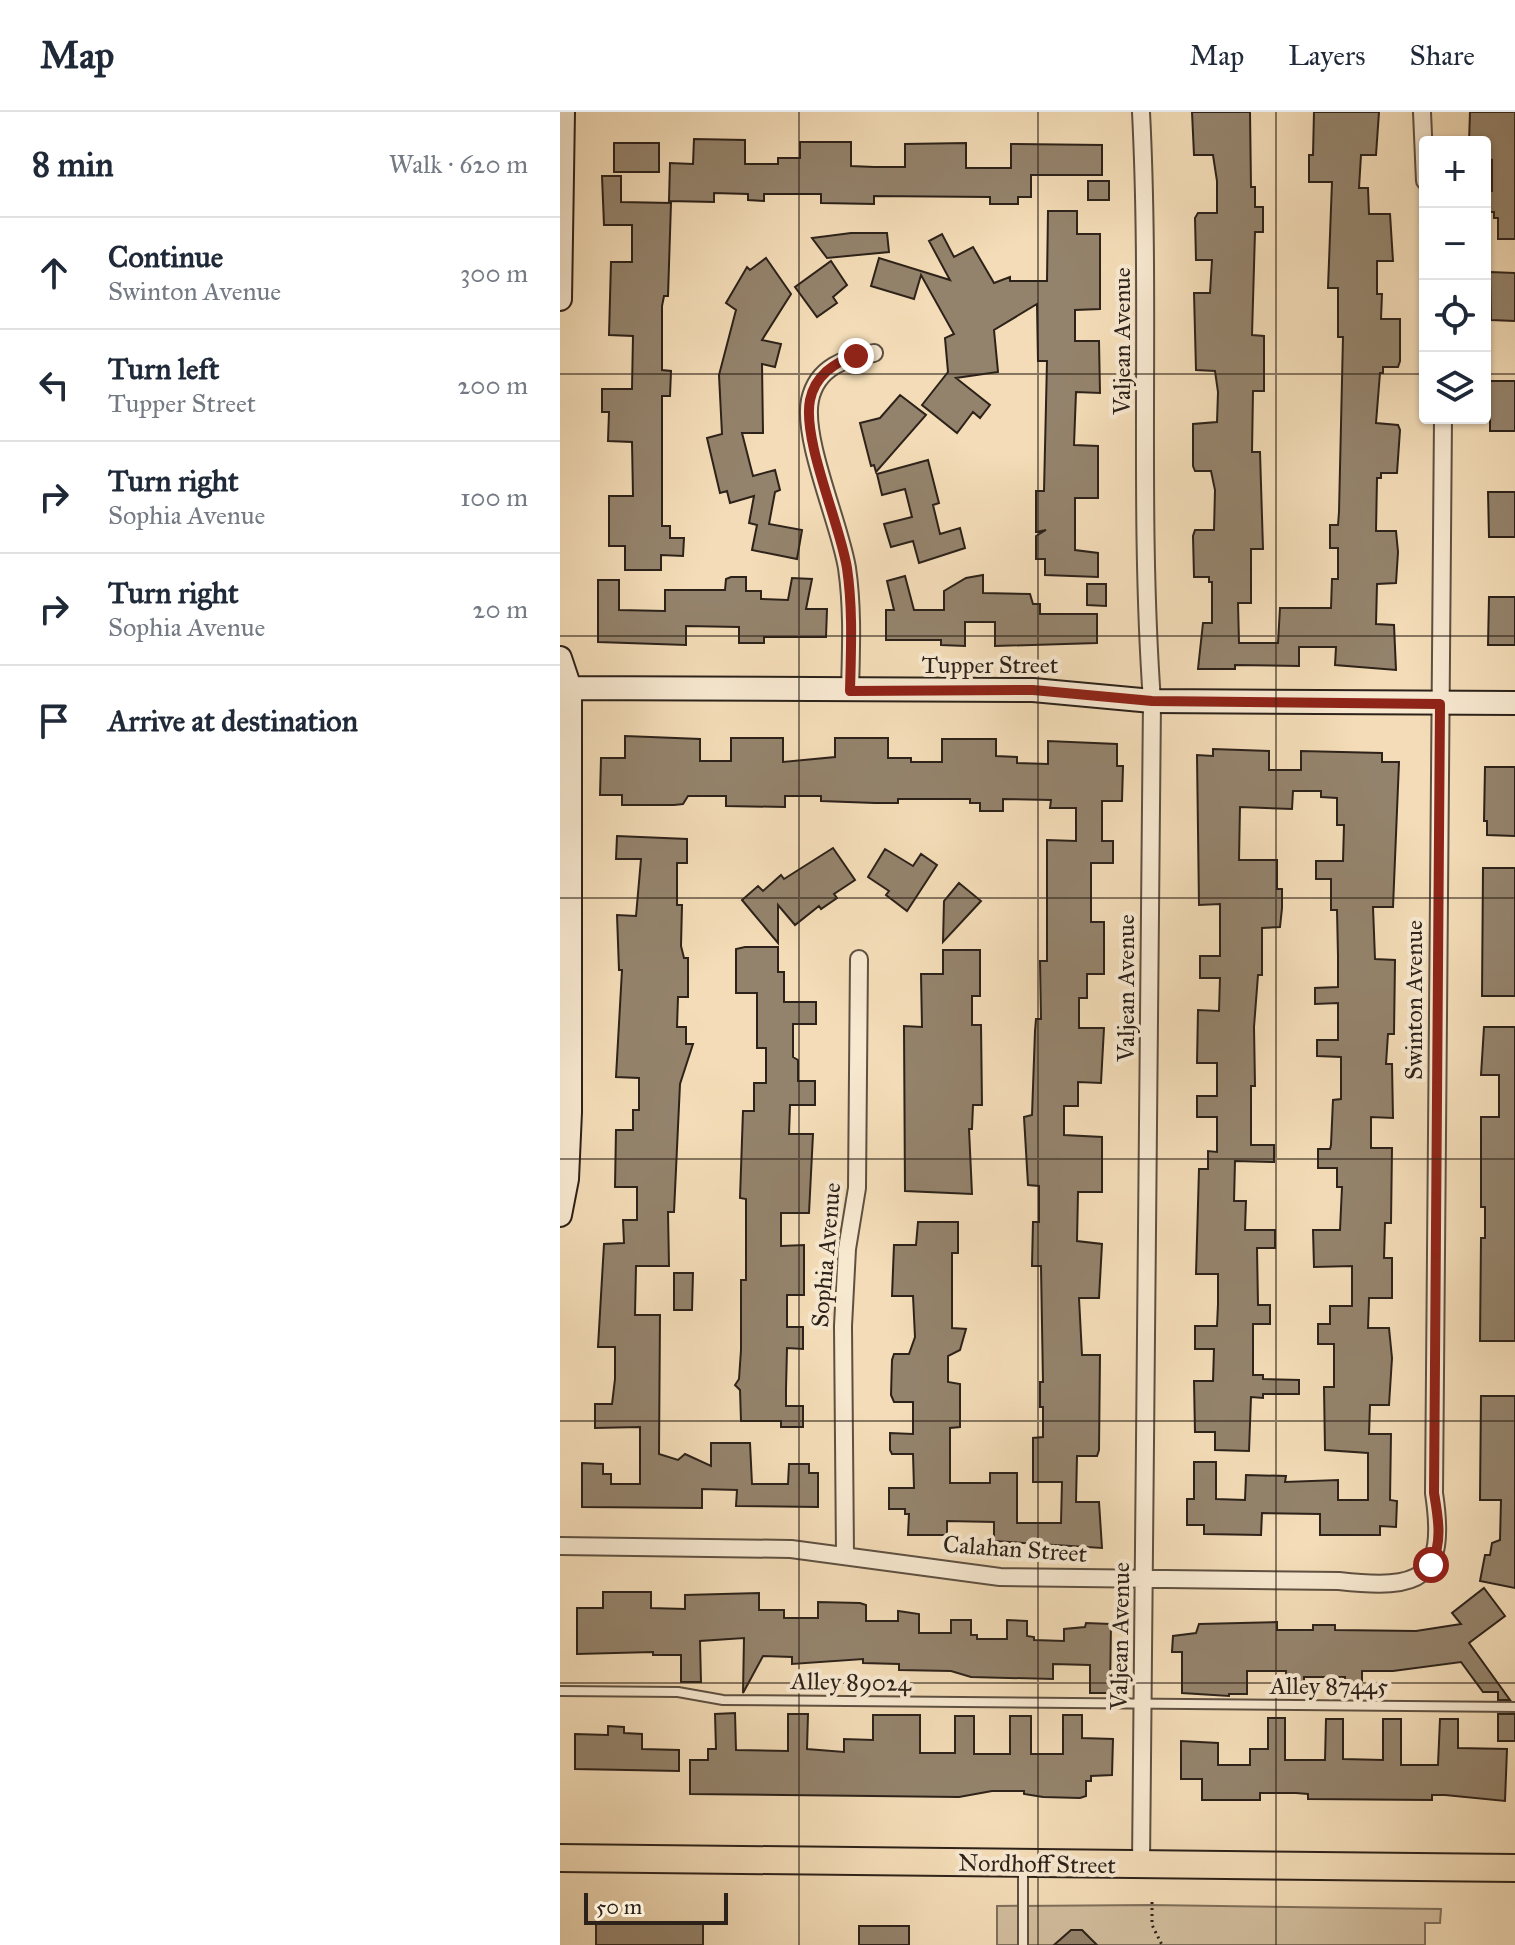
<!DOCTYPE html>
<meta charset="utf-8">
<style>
:root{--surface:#fff;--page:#f6f6f7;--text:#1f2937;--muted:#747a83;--line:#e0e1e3}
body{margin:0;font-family:"IM FELL Great Primer",serif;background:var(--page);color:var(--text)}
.controls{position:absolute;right:24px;top:24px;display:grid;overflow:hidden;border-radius:8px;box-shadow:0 2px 6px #0004}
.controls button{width:72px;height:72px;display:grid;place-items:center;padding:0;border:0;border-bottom:2px solid var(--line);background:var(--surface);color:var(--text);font:40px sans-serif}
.scale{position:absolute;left:24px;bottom:20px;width:144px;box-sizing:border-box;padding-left:8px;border:4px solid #2d221a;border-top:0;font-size:22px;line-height:28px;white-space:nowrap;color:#2d221a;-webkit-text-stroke:6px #f7e8d0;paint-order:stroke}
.stop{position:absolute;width:24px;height:24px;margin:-18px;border:6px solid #8f2418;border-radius:50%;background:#fff}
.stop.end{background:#8f2418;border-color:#fff;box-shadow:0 2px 8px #0008}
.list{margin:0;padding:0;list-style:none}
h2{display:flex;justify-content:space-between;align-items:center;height:104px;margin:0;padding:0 32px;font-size:34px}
h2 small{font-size:26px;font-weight:400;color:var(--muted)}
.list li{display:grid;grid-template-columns:52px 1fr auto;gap:24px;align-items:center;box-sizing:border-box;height:112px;padding:0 32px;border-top:2px solid var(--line)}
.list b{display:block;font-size:30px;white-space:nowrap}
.list p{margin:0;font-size:26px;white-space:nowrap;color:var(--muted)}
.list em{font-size:26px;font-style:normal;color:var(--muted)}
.icon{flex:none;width:44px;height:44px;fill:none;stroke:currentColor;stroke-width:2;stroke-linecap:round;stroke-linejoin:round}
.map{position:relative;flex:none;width:955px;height:1833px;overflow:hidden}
header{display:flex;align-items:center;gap:48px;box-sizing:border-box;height:112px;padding:0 40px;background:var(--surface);border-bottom:2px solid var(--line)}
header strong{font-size:38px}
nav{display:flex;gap:44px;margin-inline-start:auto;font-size:28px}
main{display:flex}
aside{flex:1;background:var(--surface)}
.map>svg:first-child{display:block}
</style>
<header>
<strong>Map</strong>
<nav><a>Map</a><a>Layers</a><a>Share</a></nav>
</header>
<main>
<aside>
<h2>8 min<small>Walk · 620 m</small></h2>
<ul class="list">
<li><svg class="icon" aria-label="ahead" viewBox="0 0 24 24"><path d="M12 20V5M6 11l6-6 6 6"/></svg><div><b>Continue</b><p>Swinton Avenue</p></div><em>300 m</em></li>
<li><svg class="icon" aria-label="left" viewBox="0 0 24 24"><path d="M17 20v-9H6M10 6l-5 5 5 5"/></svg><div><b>Turn left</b><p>Tupper Street</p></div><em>200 m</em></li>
<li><svg class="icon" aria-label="right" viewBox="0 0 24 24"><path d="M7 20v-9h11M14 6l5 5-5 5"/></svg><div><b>Turn right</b><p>Sophia Avenue</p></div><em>100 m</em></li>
<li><svg class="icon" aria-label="right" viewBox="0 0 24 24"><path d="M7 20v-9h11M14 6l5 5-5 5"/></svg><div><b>Turn right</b><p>Sophia Avenue</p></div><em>20 m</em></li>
<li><svg class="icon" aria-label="arrive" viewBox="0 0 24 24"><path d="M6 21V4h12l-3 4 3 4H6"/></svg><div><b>Arrive at destination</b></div></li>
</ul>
</aside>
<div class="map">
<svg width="955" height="1833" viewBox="0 0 955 1833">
<rect width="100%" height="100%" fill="#f3dcb7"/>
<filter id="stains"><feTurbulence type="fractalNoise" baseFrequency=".0025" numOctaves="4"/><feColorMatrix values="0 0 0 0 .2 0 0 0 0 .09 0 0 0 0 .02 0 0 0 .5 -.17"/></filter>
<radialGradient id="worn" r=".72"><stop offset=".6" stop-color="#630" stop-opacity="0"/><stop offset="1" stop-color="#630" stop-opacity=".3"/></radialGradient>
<!-- green -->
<path fill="#d1bc9c" stroke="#7f6f5b" stroke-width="2" d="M590,1793l291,4 -1,14h-15v22h-428v-39z"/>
<!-- building -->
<path fill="#94836c" stroke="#2d221a" stroke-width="2" d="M632,0h58l1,75h4v20h8v25h-8l-3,103 12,1v55h-11l-1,61h8l3,97h-12v54h-13l1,40h39l2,-35h51l1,-29h6v-31h-8v-23h8l1,-13 4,-175h-5v-49h-10l4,-106h-23v-27h4l1,-43h65l-3,43h-15l-2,33h9l1,26h21l3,47h-16v33h5l-1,25h19v42l-2,6h-15v6h-3l-4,50 22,2 2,5 -3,43h-16v5h-4l-1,53h20l2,21 -2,31 -19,1 -1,40 18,1 2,45 -61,-5 1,-18h-37v19l-64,-1v4h-37l5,-46h9v-41h-3v-5h-15l-1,-41 2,-6h19l1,-40 -4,-19h-16l-2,-5v-42l24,-2 1,-30 -3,-21 -19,-1 -2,-77h16l2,-33h-16l-1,-42 3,-5h19v-32l-4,-26h-19z
M910,0h45v127h-17v-21h-4v-6h-9v-21h7v-31l-7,-3v-15h-16z
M134,27l51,1v24h33v-6h22v-16h51v24l23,1h31v-23l61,-1v25h45v-24l91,1v30h-71v22h-13v7h-28v-7l-116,-1v8l-53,-1v-9h-57v7l-16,-1v-6l-34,-1v9l-45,-1 1,-38 23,1z
M54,31h45v29h-45z
M42,64h19v26l50,1 -3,93h-4l-2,10v64l9,1 -1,25h-8v130h8v12h14l-1,18 -22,-1v15h-36v-24h-16v-50h24l-1,-54 -24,-1 1,-29h-7v-23h30l1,-53 -24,-1 2,-73h21v-37h-28z
M528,69h21v19h-21z
M488,99h29v23h23v75l-25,1v31h24l1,52 -24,-1 -2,53 24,1v52h-23v52l23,3v24l-53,-2v-16h-9v-23l10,-6 -10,2v-41h8l3,-130h-9l-1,-57 -43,26 4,42 -42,6 34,27 -10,13 -7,-6 -16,21 -35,-28 26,-33 -3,-34 9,-4 -33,-59 -7,24 -43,-13 8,-28 71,22 -21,-39 13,-7 12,23 19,-10 21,36 16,-6v4h37z
M291,121h36l2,19 -62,6 -15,-20z
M206,146l25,36 -29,46 19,4 -6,23 -13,-3 1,69h-21l11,43 22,-6 5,20 -5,2 -6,32 33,6 -5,29 -45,-9 5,-25 -8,-2 5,-27 -24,7 -3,-12 -7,2 -13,-55 15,-4 -3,-59 17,-65 -10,-7 21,-36 3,3z
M271,149l16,24 -14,12 4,6 -20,14 -22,-30z
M930,160l25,1v48l-24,-1z
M930,269h25v50h-25z
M340,283l26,20 -50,57 -2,-7 -3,1 -11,-43 20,-5z
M368,348l11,43 -6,2 7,29 20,-6 5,20 -46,15 -6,-22 -22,6 -7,-23 28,-7 -7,-28 -23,6 -5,-21z
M928,380h27v45h-26z
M423,463v18l47,1 3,10h7v10h57v29l-102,3v-24h-30v24l-24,-1v-5h-55v-30h8l-7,-29 18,-5 9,34h30v-19l22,-13z
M171,465h15v14h15v8l27,1 4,-22 20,1 -6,30h21l-1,28h-62v6h-25v-16l-53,-1v19l-88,-3v-62h21v30l46,1v-21h60l1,-11z
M527,472h19v22l-19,-1z
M929,485h26v48h-27z
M65,624l75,3v22h31v-23h52v24l52,-5v-19h53v20h23v4h31v-23h54v17l21,1v6l31,1v-23l69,3v22h6l-1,35h-20v40h11v22h-22v59h13v52h-17v24h-8v30h25l-3,55 -23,-1v24h-14v29l38,2v55h-24l-1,49 25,3 -3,54h-20l3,57h18l-1,95 -2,6h-20l-1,46h23l3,46 -108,-7v-19l-47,-1v14h-39l1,-21h-4v-5h-16v-21h25l-1,-34h-21l-2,-4v-17l23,1v-32h-19l-3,-7 1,-35 2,-6h15l6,-17 -2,-41h-21l2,-51h22l2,-23h40v31h-6v75l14,1 -6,21 -12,6v26l12,2v43l-10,1v55h40v-10h27v50h44l1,-41h-29v-44l10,-1v-30h-3v-25h3l-2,-116h-9l1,-44h6v-36l-11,-1 -4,-68 8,-2 3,-84 1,-12h5l-1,-58h7v-121l29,1v-33h-26l1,-8 -48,-1v12h-23v-8h-10v-4h-72v4h-23l-54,-2v-5h-36v11l-59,-1v-10h-38l-5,8 -9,1h-52v-10h-22l1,-37h24z
M653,637l56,2v19h32v-19l81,2v9h17l-6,145h-20l2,52 20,1 -1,74h-6l-2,30h6l1,54 -22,-1v31h21l-1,75h-6l-1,35h8v40h-23l-1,30h21l3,30 -3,47h-19l-1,29h22l-1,66 7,1 -1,26 -16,-1v9h-60v-21l-58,-1 -1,22 -57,-1v-9h-17v-26h7v-37h22v37l29,1 1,-25 40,1 -1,6 53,-2v20h30v-47l-43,-3 -1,-63h10v-43h-16v-20h12v-18h22v-40l-38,1 -1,-37h27l2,-43h-5v-19h-19v-19h12l1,-4 2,-45 8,-1v-42l-24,-1v-16h21v-37l-23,1v-16l23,-1v-31l-1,-46h-6v-31h-15v-18h27l1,-36h-7v-27l-16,-1v-6h-28l-1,18 -52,-2 -1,53h38v29h5v19l-2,19 -18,1v47h-4l-4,52 1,59h-4v59h23v17l-39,-1 -1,40h12l-1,29h30v18h-18l1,57h12v19h-17v51h10v4l36,1v14h-36v4l-12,-1 -2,54 -34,-1v-18h-20l-1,-51h19l1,-32h-19v-23h22l1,-22v-30h-22l3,-105h9v-18l9,1v-35h-20v-21h20v-33h-20l1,-53 21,1 1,-33h-20v-22h20v-52l-21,1 -2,-150 16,1z
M925,655h30v69l-28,-1v-14h-3z
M57,724l70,3v24h-10v42h5l-1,41 3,12h4v39h-10l-1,30h9v17h7l-13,40 -6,128h-6l1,54h-33l-1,49h25l-1,139 19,6 7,-6 26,12v-23h39l2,41h36l1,-20h20v9h9v34l-82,-1 1,-16 -35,-1v19l-120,-1v-44l21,1v10h8v10h29v-57l-45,1v-24h17l3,-25v-32h-17l6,-103 20,-1 -1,-23h14v-33h-22l1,-57h17v-20h6v-32l-23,-1 6,-107h-3l-2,-55 19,1 5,-57h-25z
M273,736l22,32 -21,14 3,4 -16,11 -2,-3 -24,19 -17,-20v38l-36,-43 16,-14 5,5 18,-16 3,4z
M325,737l28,17 8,-12 16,11 -30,46 -21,-16 3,-4 -21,-14z
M923,756h32v128h-33z
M399,771l22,18 -38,41 1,-41z
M185,835h33v25h6v30h32v22h-23v33l5,3v21h17v24h-25l-1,29h24l-4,79h-28v33l23,-1v50h-17v32h16v22l-16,-1 -1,41v17h17v21h-22v-6h-40l-1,-31 -5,-5 4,-6 2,-29v-70h5v-81l-6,-1 3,-87h11v-28h12v-35h-9v-55h-21v-44z
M383,838h37v46h-8v29h9l1,80h-9l-1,24h-3l3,65 -67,-3 -1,-165 18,1 -1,-53h22z
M924,915h31v314h-35l1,-103h4v-31h-4v-90h18v-42h-18z
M114,1161h19l-1,37h-18z
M921,1284h34v192l-35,-7 5,-26h5l2,-12 8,-3 1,-40h-21z
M924,1476l21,28 -36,27 41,57h-12v-8h-15l-22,-30 -68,9h-31v24h-17v-18h-41v17h-17l-1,-23h-39v23h-18v2l-47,-3v-41h-10l1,-16 23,-3 3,-9 78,-2v8h36v-5h22v5l81,1 45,-7 -9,-11z
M43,1480h48v16l34,1v-14l74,-2v17h25v8h34v-16l42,1 6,2v16h32v-10l21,3v19h32v-13h20v15h6v4h30v-19l20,1v15l7,1v3l30,1v-12l21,-2 1,-4 25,1 -1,69h-20v-28l-37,-1v15l-82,-2 -20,-6 -52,-1v-6l-36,-1v-4l-71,5v-7l-29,-1 -20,37 1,-55 -44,3 1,41h-20v-27h-28v-3l-76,2v-46h26z
M175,1601l1,37 52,1v-37h20l-1,35 37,3v-13l29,1v-25h47v38h35v-37h19v38h36v-38h21v38h32v-39h19v23l31,1 -1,36 -21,1v5h-5v15l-6,2 -37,-1 -19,-3v-3h-32l-33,6 -269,-3v-34h18v-11h8l-1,-35z
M938,1602h17v27h-17z
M708,1606h17v42h40l1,-41h17v40l40,1v-41h18v46h37l2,-46h18v29l49,1 -2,52 -60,-6h-13v5l-124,-1v-5l-12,-1h-36v7h-58v-21h-21v-38l37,2v22h32v-16h18z
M48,1614l16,1v6l18,1v15l37,1v21l-104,-2v-35l33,1z
M36,1810l107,1v22h-107z
M299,1814h50v19h-50z
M511,1818h11l15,15h-43z"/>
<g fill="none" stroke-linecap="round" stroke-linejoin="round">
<defs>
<path id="lane" d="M0,1579l118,1 45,8 792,7
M463,1833v-76"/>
<path id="street" d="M581,0c10,196 -3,393 11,589l-11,1164
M862,0l3,69
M290,579c1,-41 3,-82 -3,-123 -7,-44 -45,-128 -37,-168 7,-33 35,-42 64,-47
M0,1434l231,3 209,28 339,4c82,9 108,-1 95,-88l9,-1075
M285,1442l-2,-228 4,-77 10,-61 2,-229"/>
<path id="secondary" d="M0,187l3,-187
M0,546l10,30v424l-3,67 -7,36
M0,576l473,2 119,11 363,2"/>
<path id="primary" d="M0,1746l955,10"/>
</defs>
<!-- lane casing -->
<use href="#lane" stroke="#5e5041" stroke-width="12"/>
<!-- street casing -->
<use href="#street" stroke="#5e5041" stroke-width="20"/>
<!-- secondary casing -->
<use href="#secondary" stroke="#2d221a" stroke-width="26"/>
<!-- primary casing -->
<use href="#primary" stroke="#2d221a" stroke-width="30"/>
<!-- path -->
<path stroke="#2d221a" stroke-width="3" stroke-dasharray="2 4" stroke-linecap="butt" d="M592,1790v23l10,20"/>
<!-- lane -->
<use href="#lane" stroke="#f7e8d0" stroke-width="8"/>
<!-- street -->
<use href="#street" stroke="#f7e8d0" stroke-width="16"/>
<!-- secondary -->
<use href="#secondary" stroke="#f7e8d0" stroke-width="22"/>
<!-- primary -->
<use href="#primary" stroke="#f3dcb7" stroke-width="26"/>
</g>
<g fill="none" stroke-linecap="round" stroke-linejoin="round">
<!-- route -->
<path stroke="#8f2418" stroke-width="10" d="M296,244c-22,6 -41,20 -46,44 -8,40 30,124 37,168 6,41 4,82 3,123l183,-1 119,11 288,3 -6,789c4,24 9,49 -3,72"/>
</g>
<!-- grid -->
<path fill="none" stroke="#2d221a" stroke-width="2" stroke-opacity="0.55" d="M239,0v1833M478,0v1833M716,0v1833M0,262h865M925,262h30M0,524h955M0,786h955M0,1047h955M0,1309h955M0,1571h955"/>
<g text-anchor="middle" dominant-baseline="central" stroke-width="8" stroke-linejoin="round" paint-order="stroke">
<!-- street labels -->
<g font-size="24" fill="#2d221a" stroke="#f7e8d0">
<text transform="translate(562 229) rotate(-90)">Valjean Avenue</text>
<text x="430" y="553">Tupper Street</text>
<text transform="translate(566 876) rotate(-90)">Valjean Avenue</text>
<text transform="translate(854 888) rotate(-90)">Swinton Avenue</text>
<text transform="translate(266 1143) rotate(-85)">Sophia Avenue</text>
<text transform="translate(455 1437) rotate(4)">Calahan Street</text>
<text transform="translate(560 1524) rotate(-89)">Valjean Avenue</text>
<text transform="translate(291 1570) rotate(1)">Alley 89024</text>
<text x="769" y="1574">Alley 87445</text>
<text transform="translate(477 1752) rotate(1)">Nordhoff Street</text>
</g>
</g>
<rect width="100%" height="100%" filter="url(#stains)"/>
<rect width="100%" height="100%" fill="url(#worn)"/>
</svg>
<div class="controls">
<button>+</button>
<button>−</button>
<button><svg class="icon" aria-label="locate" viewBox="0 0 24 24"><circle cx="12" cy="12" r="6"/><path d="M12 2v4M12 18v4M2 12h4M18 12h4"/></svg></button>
<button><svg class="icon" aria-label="layers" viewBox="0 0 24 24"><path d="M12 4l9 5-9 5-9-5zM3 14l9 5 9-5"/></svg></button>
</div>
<div class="scale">50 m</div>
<div class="stop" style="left:871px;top:1453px"></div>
<div class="stop end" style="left:296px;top:244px"></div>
</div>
</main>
